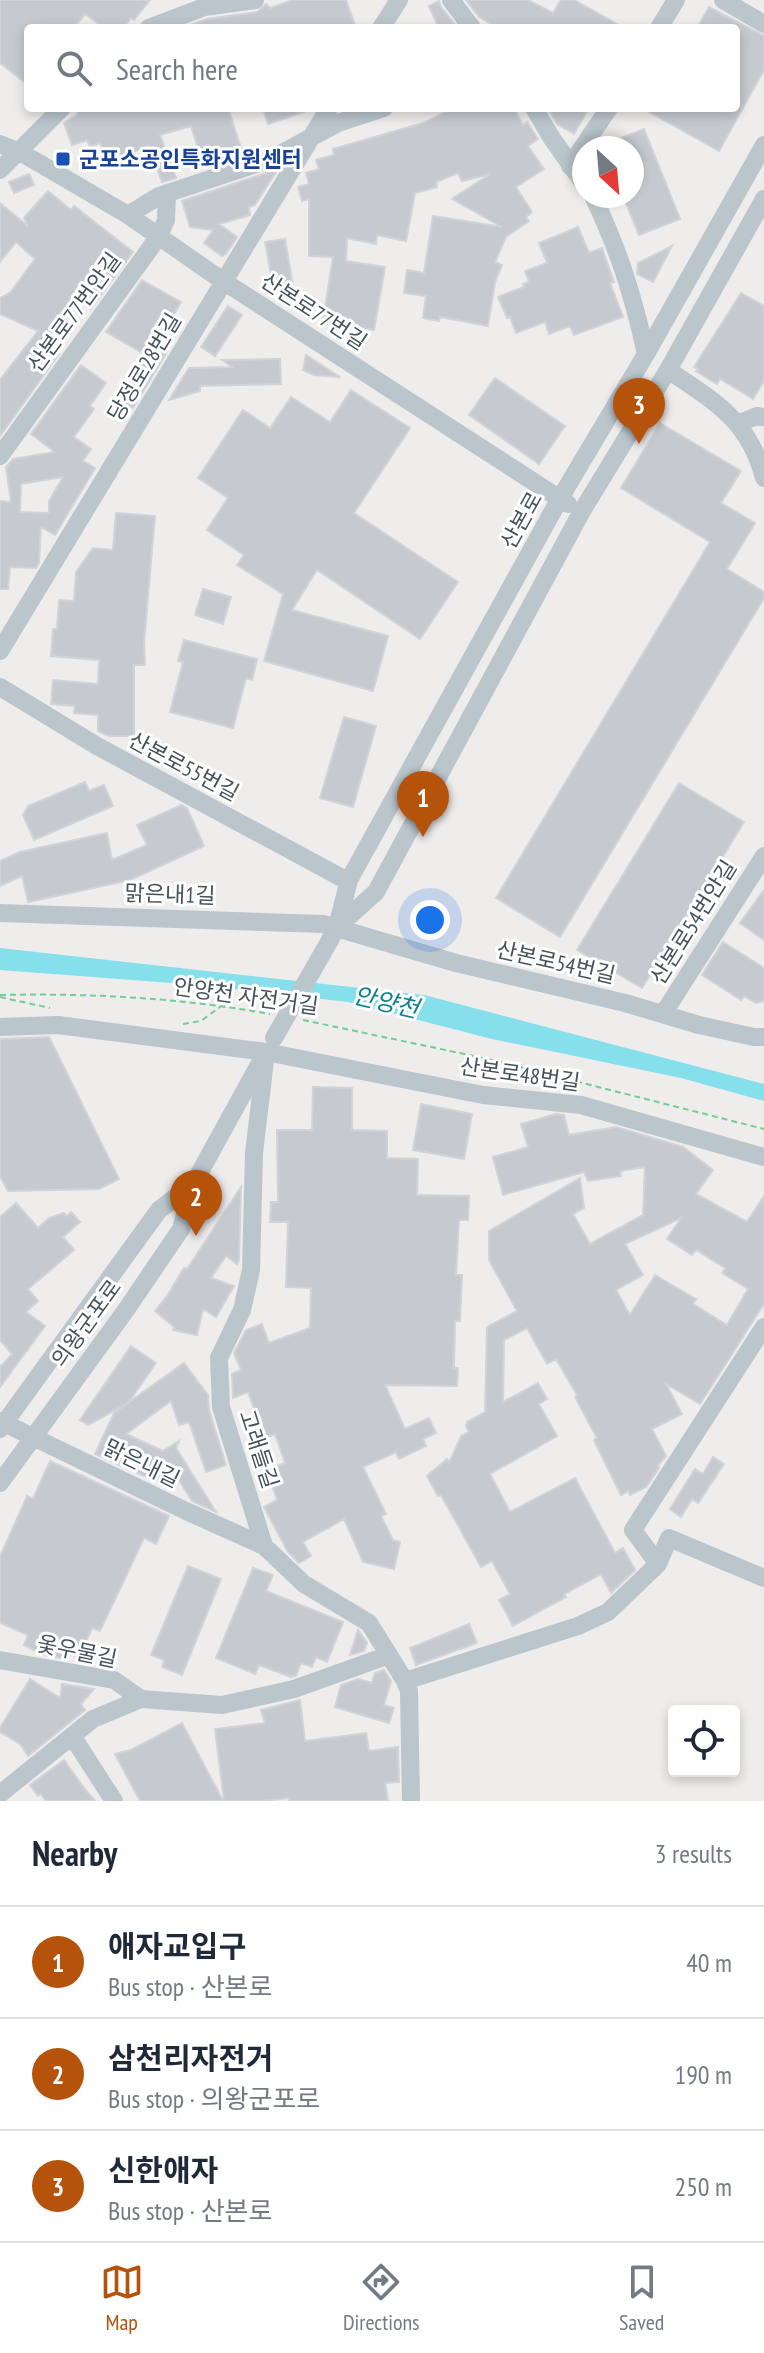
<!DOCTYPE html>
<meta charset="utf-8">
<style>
:root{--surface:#fff;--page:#f2f2f3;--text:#1f2937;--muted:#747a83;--line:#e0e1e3;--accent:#b45309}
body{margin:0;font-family:"PT Sans Narrow","Noto Sans KR",sans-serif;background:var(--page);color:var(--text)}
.controls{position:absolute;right:24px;bottom:24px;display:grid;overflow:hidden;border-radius:8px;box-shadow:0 4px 12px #0003}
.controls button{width:72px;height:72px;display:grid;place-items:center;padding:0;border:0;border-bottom:2px solid var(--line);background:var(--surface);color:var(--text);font:40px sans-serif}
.compass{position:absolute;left:572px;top:136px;width:72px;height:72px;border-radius:50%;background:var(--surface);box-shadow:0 4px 12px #0003;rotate:154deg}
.you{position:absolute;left:430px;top:920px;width:28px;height:28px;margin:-20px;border:6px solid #fff;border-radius:50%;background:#1a73e8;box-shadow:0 0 0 12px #1a73e833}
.badge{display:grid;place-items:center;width:52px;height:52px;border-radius:50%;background:var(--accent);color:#fff;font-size:26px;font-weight:700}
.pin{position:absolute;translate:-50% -66px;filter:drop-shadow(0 2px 4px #0008)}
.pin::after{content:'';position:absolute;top:42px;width:28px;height:24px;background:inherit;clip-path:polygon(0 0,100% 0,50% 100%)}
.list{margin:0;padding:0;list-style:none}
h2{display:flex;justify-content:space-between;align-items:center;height:104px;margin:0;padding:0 32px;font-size:34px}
h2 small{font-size:26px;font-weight:400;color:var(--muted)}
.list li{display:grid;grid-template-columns:52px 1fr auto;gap:24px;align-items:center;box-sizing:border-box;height:112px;padding:0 32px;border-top:2px solid var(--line)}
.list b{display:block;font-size:30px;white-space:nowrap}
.list p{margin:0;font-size:26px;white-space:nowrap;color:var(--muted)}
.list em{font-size:26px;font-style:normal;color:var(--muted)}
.icon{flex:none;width:44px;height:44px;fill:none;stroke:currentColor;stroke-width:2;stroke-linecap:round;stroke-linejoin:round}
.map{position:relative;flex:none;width:764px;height:1801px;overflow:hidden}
.search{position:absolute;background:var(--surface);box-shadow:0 4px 12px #0003;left:24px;right:24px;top:24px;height:88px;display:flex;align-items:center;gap:20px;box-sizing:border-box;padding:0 28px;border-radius:8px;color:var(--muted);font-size:30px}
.sheet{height:440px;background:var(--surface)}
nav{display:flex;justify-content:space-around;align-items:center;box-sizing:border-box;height:112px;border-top:2px solid var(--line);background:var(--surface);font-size:22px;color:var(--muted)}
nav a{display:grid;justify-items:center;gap:4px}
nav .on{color:var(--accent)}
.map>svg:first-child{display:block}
</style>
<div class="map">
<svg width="764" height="1801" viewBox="0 0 764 1801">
<rect width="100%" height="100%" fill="#efecec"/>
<!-- water -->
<path fill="#86e0eb" d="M0,948l424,47 340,89v17l-83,-23 -189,-39 -144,-37 -150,-17 -198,-15z"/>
<!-- building -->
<path fill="#c6cacf" stroke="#d0d3d8" stroke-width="2" fill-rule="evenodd" d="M0,0h150l-16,20 -3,-2 -8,10h-19l-19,-14 -11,14h-46v57l-28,-22z
M293,0h53l10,28h-173l24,-9 50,-7 9,-8 4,4z
M466,0h62l25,13 8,-13h13l50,28h-125l-20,-11z
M439,1l2,6 16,20 -18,1 -10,-22z
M709,7l55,29v34l-45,81 -77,-43h94v-80h-39z
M76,108h152l15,46 -40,10 -12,-38 -31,9 16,43 -14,4 -13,-36 -30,11 -2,-7 -13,4 -4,-11 -10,4 -3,-7 -15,5 -8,-22 14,-9z
M263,108h46v2l-41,14z
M454,108h60l9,17 4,-3 11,17 -10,7 16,23 -28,18 16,25 -6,5 3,4 -23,16 -11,25 7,3 -7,17 -7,44 -48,-9 -1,4 -16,-3 3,-22 -22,-3 3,-23 17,3 9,-57 69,11 -50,-28 38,-25 -28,7 -4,-8 -22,9 1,5 -22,6 -9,48 -29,-6 -1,9 -29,-6 -1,23 39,6 -11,63 -51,-10 10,-63 -24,-1v-57l-7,2 -4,-14 11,-3 -3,-11 13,-4 -3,-9 18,-5 -1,-6 90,-26z
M548,108h41l-15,26 -17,-10z
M644,129l36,90 -41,16 -16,-39h9v-48l-34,-1z
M278,169l-23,36 -6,2 1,8 -31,9 18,13 -11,17 -4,2 -18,-13 9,-13 -23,-3 -8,-26z
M29,174l5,11 -20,8 -5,-11z
M48,191l23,19 3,-4 59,46 -42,57 -15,-10 -32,43 15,12 -59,82v-56l38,-49 -38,-17v-16l10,-5 25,-34 -19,-17 -16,20v-59l28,23 -4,-8z
M578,227l11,26 13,-5 12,34 -4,1 13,34 -49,18 -4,-9 -21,8 -4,-12 -29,11 -6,-16 -3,1 -9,-21 26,-10 -1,-3 6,-2 -4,-11 22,-8 -8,-20z
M285,239l8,47 -19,4 -9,-48z
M672,246l-19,36 -16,-8 1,-11z
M142,280l39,22 -25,43 11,7 -34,56 -16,-9 27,-45 -38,-22z
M741,293l23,13v75l-11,18 -33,-20 -3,5 -21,-13 2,-2 -4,-2z
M228,306l14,9 -27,41 -14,-9z
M306,355l34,22 -26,-2 -11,-5z
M280,359l1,25 -81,2v5l-31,9 20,-32 43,-1 -10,-7z
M81,365l25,18 -16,23 4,3 -20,28 17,12 -8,12 12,7 -40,67 -14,-8 -2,36 -3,5 -26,-1 -2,22h-8v-88l11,1 -5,-35 7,-8 42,-7 -24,-18zM63,477l-14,24v12l-29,-1 1,-28z
M495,378l70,48 -26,38 -70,-49z
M351,390l59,38 -56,85 104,69 -38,57 -103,-69 -25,40 96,26 -15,55 -109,-30 19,-67 -46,-29 7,-10 -37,-25 21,-32 -30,-20 45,-68 27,18 21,-31 39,25z
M660,423l81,48 -20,32 34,20 -28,46 37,23v6l-204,339 -64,-39 214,-356 -89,-54z
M116,513l39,3 -11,127 1,22h-11v71h-25l-11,-5v-16l-24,-2 1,-7 -24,-2 2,-24 45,4 1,-24 -48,-4 2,-27h4l2,-29 15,1 2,-29 17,-24 20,2z
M203,589l28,8 -8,27 -28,-9z
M184,640l73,19 -5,21 -6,-2 -13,50 -63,-16 13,-50 -5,-1z
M344,717l32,9 -23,81 -33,-9z
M85,782l4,9 15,-6 9,21 -79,34 -11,-25 5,-9z
M679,783l65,39 -102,166 -65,-38z
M181,805l6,3 17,38 -74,34 -102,22 -6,-26 -22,10v-25l20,-9 87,-19 5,27 35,-15 -10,-20z
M764,890v50l-24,-17z
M723,942l41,26v33l-8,2 -12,-7 -3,4 -39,-25z
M49,1037l70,142 -20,10 -91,2 -8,-15v-137z
M313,1087l39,1v42l35,1v27l31,1 -1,36 52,1 -1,24h-9l-3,55h6l-2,46h-5l-1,47h4l-1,18 -72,-1 20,44 24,-11 7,15 -13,6 3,7 -27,13 -3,-7 -33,15 23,47 -5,2 12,24 7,2 -6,27 -31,-7 -19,-43 -41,23 8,14 -12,7 -11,-11 -24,-45 13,-7 -10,-30 18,-7 -10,-29 -10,4 -17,-46 -15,6 -1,-24 9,-4 -7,-17 12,-23 16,-6 7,19 41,-15 1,-40 -25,-1 2,-65h-18l1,-20h7l-1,-72h35z
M421,1104l51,10 -8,45 -51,-9z
M556,1114l8,1 5,20 47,-8 67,20 30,23 -17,24 51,28 17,-26v108l-64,100 -34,-20 16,30 -30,15 14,27 -8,9 1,3 -13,19 -16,8 -2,-4 -7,4 -27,-55 3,-2 -22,-41 2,-2 -21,-36 -9,5 -20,-36 -23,12 -1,62 35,-19 9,16 -8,5 18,32 -67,38 20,38 65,-34 40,75 8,-5 12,22 -24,23 -10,-19 -37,20 2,3 -53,29 -14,-26 11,-6 -18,-33 -11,6 -40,-72 -3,1 -11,-20 20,-17 2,4 12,-27 8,-4 -3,-6 1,-4 18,-10 2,-85 30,-16 -28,-51v-29l91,-53 4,30 -11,6 17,30 53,-29 2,-48 -25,4 1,5 -33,5 -4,-9 -81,23 -10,-38 35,-10 -7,-23zM681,1218l-14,21 25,16 4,-5 29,18 -3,5 26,16 -21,36 -34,-21 3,-5 -41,-24 -25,40 -14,-25 27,-15 -18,-31z
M241,1187l-2,73 -2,4 -11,-8 -15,22 23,8 -18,31 -13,-8 -6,26 -24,-5 1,-3 -19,-16 12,-15 17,-28 3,1z
M16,1203l22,25 11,-10 15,-5 3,3 4,-4 9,10 -17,15 11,13 -46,39 10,12 -12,11 19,14 -45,61v-20l12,-13 -12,-14v-123z
M131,1346l25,17 -28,40 -40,22 -8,-5z
M184,1363l24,32 1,15 17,55 -20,7 -17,-50 -10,3 -8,-24 -45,33 37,17 16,-10 -3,7 40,64 -24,-11 -23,-37 -9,19 -65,-29 19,-41z
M713,1457l11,7 -26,39 -6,-4 -11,18 -11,-8 25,-40 8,5z
M50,1461l119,55 -13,28 -12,-6 -44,93 -8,-3 -13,30 -10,-5 -3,6 -22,-4 -20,-10 4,-10 -28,-12v-66l27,-61 6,3z
M188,1566l33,13 -39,96 -20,-8 2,-7 -13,-5z
M253,1568l20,7 -7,16 77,31 -16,40 -11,-5 -4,10 -11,-4 -5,13 -5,1 -32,-12 -4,9 -39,-16z
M469,1624l8,19 -61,22 -6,-17z
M358,1630l9,13 -3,8 -14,4z
M384,1670l7,11 -7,24 10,3 -5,15 -54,-16 6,-22 17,-6 14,4 3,-10z
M30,1679l30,19 2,-14 32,5 -13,15 4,6 -57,46 -8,-12 -20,-12v-4z
M300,1700l5,41 61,-8 3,18 29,-4 1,35 -14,1 3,18h-99v-3l-26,3h-39l-9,-72 50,-6 -4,-13z
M182,1723l41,78h-83l-25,-47 16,-4z
M64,1760l20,28 11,13h-49l-5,-7 -3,2 -8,-11z"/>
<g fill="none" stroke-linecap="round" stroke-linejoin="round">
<!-- path -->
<path stroke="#72cc97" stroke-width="2" stroke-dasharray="6 4" stroke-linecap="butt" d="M0,995c90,-2 181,3 270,19
M0,997l50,11
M303,1020l185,39 276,70
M183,1024l18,-3 19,-14"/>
<!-- minor -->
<path stroke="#bac5cc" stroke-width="18" d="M451,0l21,28
M723,0l41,24
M149,28l55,-21 51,-7
M381,28l18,-28
M659,28l17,-28
M534,108l17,29 33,47
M0,144l20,8 108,63 95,66 345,223
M570,166l39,-58
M0,170l62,-62
M593,196c26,55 40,99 53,158
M128,215l31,-19 112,-37 67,-36 46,-15
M668,370c46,31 81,50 96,108
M737,424l20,-8 7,1
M0,456l159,-220 7,-16 1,-27
M0,651l329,-543
M0,687l97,59 245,132 7,2
M0,913l323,11 133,39 169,40 74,22 55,12h10
M337,927l39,-35 206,-381 86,-141 96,-171
M330,940l7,-13 12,-47 210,-380 87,-146 118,-209
M663,1014l101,-158
M0,1027l58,-2 208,27 217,43 98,10 183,52
M266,1052l-12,101 -3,117 -9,40 -23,48 2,49 43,139 40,38 65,39 36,58 4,10 2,110
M0,1421l186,90 78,35
M0,1429l159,-219 35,-27
M0,1483l126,-173 55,-81 13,-46 67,-122
M658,1564l11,-26 95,40
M0,1660l114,20 27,19
M405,1681l173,-55 30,-14 50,-48 -25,-34 131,-203
M72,1736l42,65
M0,1794l93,-75 48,-20 81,6 72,-16 95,-34"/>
<!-- minor-bridge -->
<path stroke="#bac5cc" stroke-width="18" d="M274,1038l56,-98"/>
</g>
<!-- markers -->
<rect fill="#1a4fb4" stroke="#fff" stroke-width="3" x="55" y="151" width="16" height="16" rx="4"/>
<g text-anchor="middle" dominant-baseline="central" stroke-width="6" stroke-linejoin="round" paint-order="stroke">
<!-- transit labels -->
<g font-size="22" font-weight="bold" fill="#164399" stroke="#fff" text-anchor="start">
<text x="79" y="159">군포소공인특화지원센터</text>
</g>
<!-- street labels -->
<g font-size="22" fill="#455259" stroke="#fff">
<text transform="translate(314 311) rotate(33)">산본로77번길</text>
<text transform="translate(74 312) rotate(-54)">산본로77번안길</text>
<text transform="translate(144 367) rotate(-59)">당정로28번길</text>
<text transform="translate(521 520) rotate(-61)">산본로</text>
<text transform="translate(184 766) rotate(28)">산본로55번길</text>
<text transform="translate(170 894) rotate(2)">맑은내1길</text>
<text transform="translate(693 922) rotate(-58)">산본로54번안길</text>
<text transform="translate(556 962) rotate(13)">산본로54번길</text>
<text transform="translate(246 996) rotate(8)">안양천 자전거길</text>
<text transform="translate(520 1074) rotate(8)">산본로48번길</text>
<text transform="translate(86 1323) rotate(-54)">의왕군포로</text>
<text transform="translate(259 1449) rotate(72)">고래들길</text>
<text transform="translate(142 1463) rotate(26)">맑은내길</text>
<text transform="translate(77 1651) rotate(12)">옻우물길</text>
</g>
<!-- water labels -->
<g font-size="24" font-style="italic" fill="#0d808f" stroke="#fff">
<text transform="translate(386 1002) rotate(13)">안양천</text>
</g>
</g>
</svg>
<div class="controls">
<button><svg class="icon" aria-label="locate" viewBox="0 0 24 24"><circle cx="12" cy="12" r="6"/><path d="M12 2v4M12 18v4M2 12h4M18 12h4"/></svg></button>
</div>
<svg class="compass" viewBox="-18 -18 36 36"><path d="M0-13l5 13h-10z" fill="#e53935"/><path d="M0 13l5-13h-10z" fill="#747a83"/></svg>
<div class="you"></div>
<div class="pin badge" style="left:423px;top:837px">1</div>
<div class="pin badge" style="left:196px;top:1236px">2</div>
<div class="pin badge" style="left:639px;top:444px">3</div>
<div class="search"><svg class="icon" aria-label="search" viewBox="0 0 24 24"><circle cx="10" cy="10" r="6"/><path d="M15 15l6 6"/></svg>Search here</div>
</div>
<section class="sheet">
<h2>Nearby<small>3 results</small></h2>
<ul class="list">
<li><span class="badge">1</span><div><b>애자교입구</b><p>Bus stop · 산본로</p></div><em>40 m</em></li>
<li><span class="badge">2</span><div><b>삼천리자전거</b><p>Bus stop · 의왕군포로</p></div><em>190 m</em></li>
<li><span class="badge">3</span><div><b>신한애자</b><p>Bus stop · 산본로</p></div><em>250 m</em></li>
</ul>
</section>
<nav>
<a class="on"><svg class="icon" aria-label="map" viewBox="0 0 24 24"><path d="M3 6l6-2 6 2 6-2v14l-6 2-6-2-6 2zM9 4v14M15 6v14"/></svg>Map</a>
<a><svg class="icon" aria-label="directions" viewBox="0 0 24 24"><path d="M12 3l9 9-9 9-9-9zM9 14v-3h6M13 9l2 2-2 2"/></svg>Directions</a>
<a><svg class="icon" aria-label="saved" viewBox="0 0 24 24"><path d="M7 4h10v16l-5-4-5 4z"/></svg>Saved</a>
</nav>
